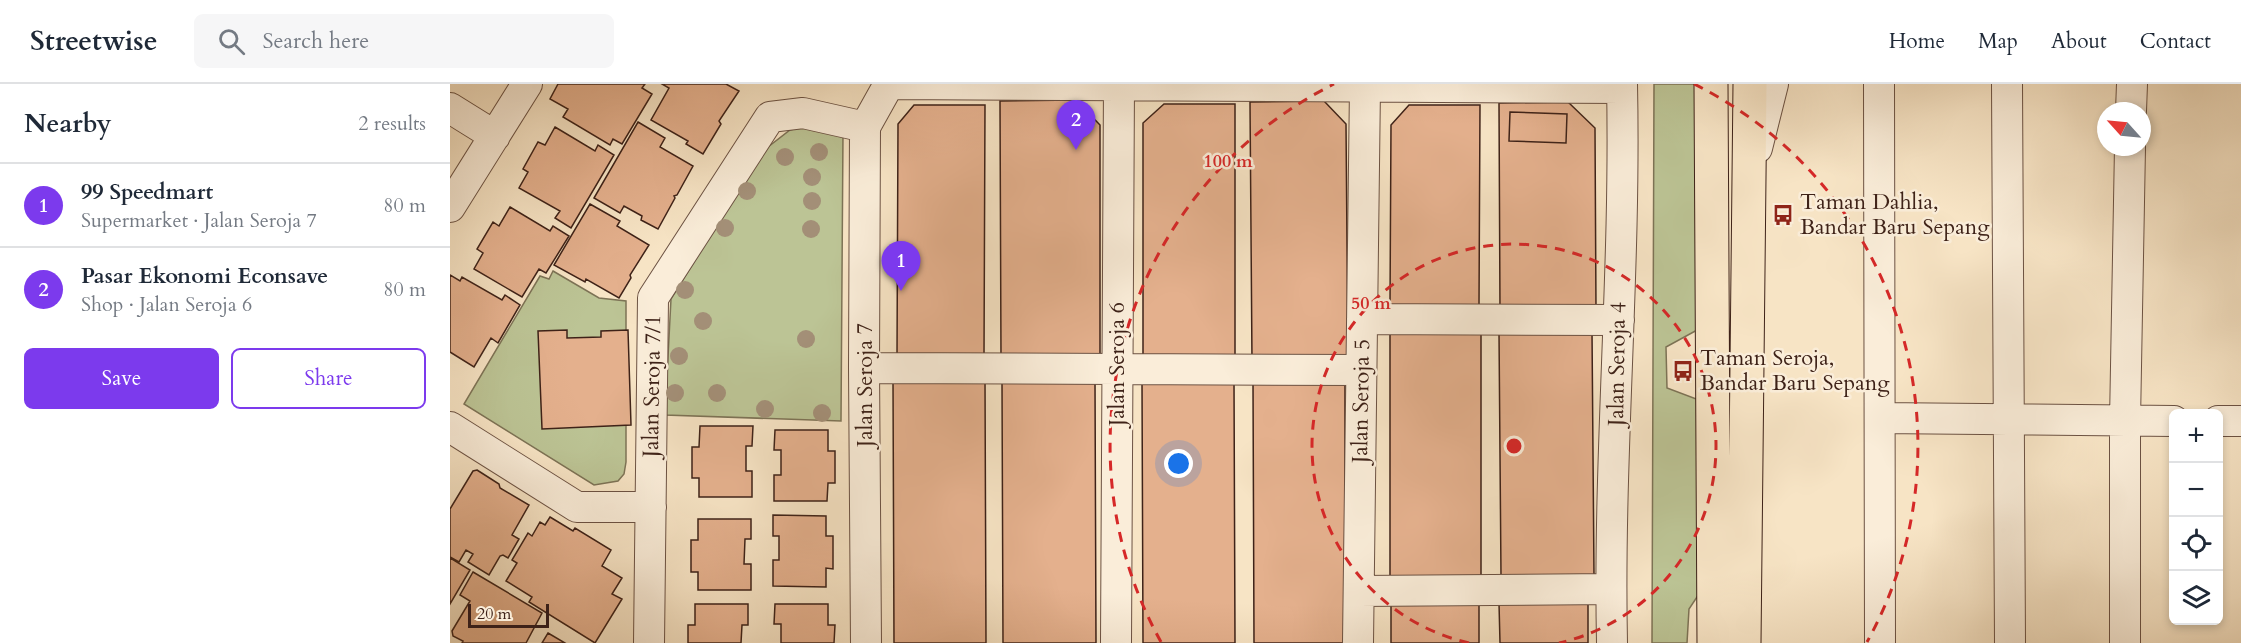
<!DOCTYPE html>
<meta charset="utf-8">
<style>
:root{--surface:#fff;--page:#f6f6f7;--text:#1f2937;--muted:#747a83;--line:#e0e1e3;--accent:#7c3aed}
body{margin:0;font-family:Cardo,serif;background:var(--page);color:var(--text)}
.controls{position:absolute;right:18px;bottom:18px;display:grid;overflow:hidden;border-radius:9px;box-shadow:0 3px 9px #0003}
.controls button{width:54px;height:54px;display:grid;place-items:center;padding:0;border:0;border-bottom:2px solid var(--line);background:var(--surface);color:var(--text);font:30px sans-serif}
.compass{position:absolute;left:1647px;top:18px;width:54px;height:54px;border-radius:50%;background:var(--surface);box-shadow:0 3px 9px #0003;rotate:297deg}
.scale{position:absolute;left:18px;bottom:15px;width:81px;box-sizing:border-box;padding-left:6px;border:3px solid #3e2218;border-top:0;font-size:16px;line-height:21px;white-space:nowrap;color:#3e2218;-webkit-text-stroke:4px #faedd9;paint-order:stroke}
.you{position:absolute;left:729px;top:380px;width:21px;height:21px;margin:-15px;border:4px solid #fff;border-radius:50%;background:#1a73e8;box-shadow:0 0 0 9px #1a73e833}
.badge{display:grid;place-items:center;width:39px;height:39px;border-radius:50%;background:var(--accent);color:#fff;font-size:20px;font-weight:700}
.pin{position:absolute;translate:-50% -50px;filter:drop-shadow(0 2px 3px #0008)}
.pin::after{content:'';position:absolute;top:32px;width:21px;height:18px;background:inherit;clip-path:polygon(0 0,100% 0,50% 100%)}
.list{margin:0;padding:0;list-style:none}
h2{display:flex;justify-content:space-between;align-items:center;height:78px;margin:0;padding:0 24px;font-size:26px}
h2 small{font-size:20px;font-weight:400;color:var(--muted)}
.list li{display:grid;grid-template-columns:39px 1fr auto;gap:18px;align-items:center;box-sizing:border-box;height:84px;padding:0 24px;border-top:2px solid var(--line)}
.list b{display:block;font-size:22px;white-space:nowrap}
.list p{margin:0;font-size:20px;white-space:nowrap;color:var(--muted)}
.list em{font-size:20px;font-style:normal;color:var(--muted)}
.actions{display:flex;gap:12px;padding:18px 24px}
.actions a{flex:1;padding:14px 0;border:2px solid var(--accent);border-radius:9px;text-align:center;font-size:21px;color:var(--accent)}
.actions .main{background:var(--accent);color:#fff}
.icon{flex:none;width:33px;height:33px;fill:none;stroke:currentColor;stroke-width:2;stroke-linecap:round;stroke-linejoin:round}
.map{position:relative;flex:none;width:1791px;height:559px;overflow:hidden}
header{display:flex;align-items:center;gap:36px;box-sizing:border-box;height:84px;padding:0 30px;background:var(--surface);border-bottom:2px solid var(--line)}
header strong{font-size:28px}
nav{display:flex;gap:33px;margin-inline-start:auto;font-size:21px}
.search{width:420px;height:54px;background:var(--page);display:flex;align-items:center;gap:15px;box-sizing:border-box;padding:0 21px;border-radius:9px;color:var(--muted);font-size:22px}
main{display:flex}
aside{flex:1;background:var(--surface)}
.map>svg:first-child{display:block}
</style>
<header>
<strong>Streetwise</strong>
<div class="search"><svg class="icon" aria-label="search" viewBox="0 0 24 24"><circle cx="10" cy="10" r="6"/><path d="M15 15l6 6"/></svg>Search here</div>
<nav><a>Home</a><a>Map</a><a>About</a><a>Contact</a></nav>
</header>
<main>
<aside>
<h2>Nearby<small>2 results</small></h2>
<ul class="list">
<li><span class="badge">1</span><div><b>99 Speedmart</b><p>Supermarket · Jalan Seroja 7</p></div><em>80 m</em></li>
<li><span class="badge">2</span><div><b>Pasar Ekonomi Econsave</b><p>Shop · Jalan Seroja 6</p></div><em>80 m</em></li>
</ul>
<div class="actions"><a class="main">Save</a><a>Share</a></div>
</aside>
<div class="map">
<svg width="1791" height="559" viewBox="0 0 1791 559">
<rect width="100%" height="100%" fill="#f7e4c5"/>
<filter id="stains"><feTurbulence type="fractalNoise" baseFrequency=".00333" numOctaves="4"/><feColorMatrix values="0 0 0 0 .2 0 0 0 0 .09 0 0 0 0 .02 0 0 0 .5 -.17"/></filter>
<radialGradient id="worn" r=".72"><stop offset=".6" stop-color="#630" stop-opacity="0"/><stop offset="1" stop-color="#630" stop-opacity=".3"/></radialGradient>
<!-- green -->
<path fill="#bcc495" stroke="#7d7356" stroke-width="1.5" d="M1204,0h44l1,245 -33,18 1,41 32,12 2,191 -12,18 -2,34h-35z
M360,41l33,7 -2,289 -176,-6 6,-116 63,-102 34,-50 22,-17z
M103,187l46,27 27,3v161l-2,12 -6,7 -24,4 -130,-81 76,-128 9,3z"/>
<!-- building -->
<path fill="#e4b08d" stroke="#3e2218" stroke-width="1.5" d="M108,0h87l-3,4 10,6 -30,50 -9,-5 -3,6 -47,-28 5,-8 -18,-10z
M212,0h64l13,7 -20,30 2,3 -18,30 -17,-10 2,-3 -37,-21 18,-32z
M626,16l24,25v233l-99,1 -1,-258z
M874,17l22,23 2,237 -96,1 -2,-260z
M1118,18l27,26 1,183h-96l-1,-208z
M714,20h71v257h-92v-238z
M464,21h71l-1,253h-87l1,-234z
M959,21h71l-1,201h-89l1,-181z
M1060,28l57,2 -1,29 -57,-2z
M188,38l27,16 -5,9 33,19 -16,29 -3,1 1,2 -17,31 -17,-9 1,-4 -18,-10 -4,7 -26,-15z
M105,43l40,24 3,-6 16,10 -43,73 -16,-10 5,-7 -41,-23 9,-16 -5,-3 15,-27 7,3z
M140,120l30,17 -3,5 32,19 -19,30 1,3 -12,20 -33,-19 -1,3 -31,-17z
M60,123l40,24 3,-5 16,10 -23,37 -7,-4 -17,28 -48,-28 9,-16 -6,-4 16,-27 6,4z
M0,191l10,6 2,-4 40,23 3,-5 15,10 -22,38 -7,-5 -17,29 -24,-15z
M940,245h91v248h-91z
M117,246v8l34,-1v-6l27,-1 3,95 -89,4 -4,-98z
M1142,247l2,244 -93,1 -2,-244z
M535,295l1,264h-92l-1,-263z
M645,297l1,262h-93l-1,-261z
M784,297l1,262h-92l-1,-261z
M895,298v261h-91l-1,-260z
M250,342h53l-1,20h-6v25h6v26h-53v-19h-7v-31h7z
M325,346h53v21h7v32h-7l-1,18h-53v-26h7v-25h-7z
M27,386l22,14 1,4 29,17 -17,30 7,4 -11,19 -5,-3 -3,1 -11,19 -21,-13 5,-8 -7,-4 -7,12 -9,-5v-48l23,-38z
M323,431l53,1v20h7v33l-7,-1v19l-53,-1v-26h6v-24h-6z
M100,433l23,14 2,-3 36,22 -9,16 20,12 -10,16 10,5 -27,44 -66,-41 3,-5 -26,-16 11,-18 -5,-3 16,-27 4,3 8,-14 5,3z
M248,435h53v20h-6l-1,25h7v26h-53v-18h-7v-32h7z
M0,474l20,12 -20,34z
M23,488l69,41 -16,30h-64l1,-2 -10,-5 -1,-5 18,-30 -10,-6z
M1138,517v42h-88l-1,-40z
M941,519h88v40h-88z
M245,520h53v21h-6l-1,18h-53v-18h7z
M325,520h53v21h7l-1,18h-53v-19h-7z
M98,549l17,10h-23z"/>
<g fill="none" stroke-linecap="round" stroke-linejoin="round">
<defs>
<path id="minor" d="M439,0l733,4
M1429,0l1,559
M1557,0l3,559
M0,24l45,28
M1681,27l1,-27
M1307,64l16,-64
M0,123l77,-123
M912,235l257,1
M414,284l497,2
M1430,334l294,3
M1768,337h23
M0,343l127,80h74
M909,507l252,-2
M199,559l4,-345 117,-181 33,-4 62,14
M416,559l-2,-275 1,-241 24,-43
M666,559l3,-559
M908,559l7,-557
M1162,559c-4,-186 14,-373 10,-559
M1675,559v-222l5,-274"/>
<path id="major" d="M1261,0l3,559
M1294,559l6,-559"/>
</defs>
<!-- minor casing -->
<use href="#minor" stroke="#6c5243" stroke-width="32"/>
<!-- major casing -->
<use href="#major" stroke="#3e2218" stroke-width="35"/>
<!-- minor -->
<use href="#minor" stroke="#faedd9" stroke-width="30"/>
<!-- major -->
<use href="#major" stroke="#f7e4c5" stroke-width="33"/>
</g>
<!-- trees -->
<g fill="#a38f77">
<circle cx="369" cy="68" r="9"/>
<circle cx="335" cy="73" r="9"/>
<circle cx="362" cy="93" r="9"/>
<circle cx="297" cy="107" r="9"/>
<circle cx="362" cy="117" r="9"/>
<circle cx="275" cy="144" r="9"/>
<circle cx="361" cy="145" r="9"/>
<circle cx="235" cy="206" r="9"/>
<circle cx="253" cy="237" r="9"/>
<circle cx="356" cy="255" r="9"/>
<circle cx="229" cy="272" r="9"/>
<circle cx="225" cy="309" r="9"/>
<circle cx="267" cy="309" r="9"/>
<circle cx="315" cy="325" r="9"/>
<circle cx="372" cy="329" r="9"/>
</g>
<!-- distance rings -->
<g fill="none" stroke="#d62828" stroke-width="3" stroke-dasharray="10 8">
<path d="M1019 559A202 202 0 1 1 1109 559"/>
<path d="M711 558A404 404 0 0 1 884 0M1244 0A404 404 0 0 1 1417 558"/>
</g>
<!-- icons -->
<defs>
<symbol id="bus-bare" viewBox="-9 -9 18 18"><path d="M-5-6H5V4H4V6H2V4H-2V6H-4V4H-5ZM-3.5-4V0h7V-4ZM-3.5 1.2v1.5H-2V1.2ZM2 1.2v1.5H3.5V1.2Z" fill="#8f2418" stroke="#faedd9" stroke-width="2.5" paint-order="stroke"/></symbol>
</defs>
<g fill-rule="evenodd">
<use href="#bus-bare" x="1318" y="116" width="30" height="30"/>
<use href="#bus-bare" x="1218" y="272" width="30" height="30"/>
</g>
<g text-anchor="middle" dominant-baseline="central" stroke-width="5" stroke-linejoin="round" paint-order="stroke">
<!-- poi labels -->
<g font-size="22" fill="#3e2218" stroke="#faedd9" text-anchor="start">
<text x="1350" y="118">Taman Dahlia,<tspan x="1350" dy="25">Bandar Baru Sepang</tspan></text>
<text x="1250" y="274">Taman Seroja,<tspan x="1250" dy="25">Bandar Baru Sepang</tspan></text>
</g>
<!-- street labels -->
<g font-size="22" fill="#3e2218" stroke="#faedd9">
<text transform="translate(667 280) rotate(-90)">Jalan Seroja 6</text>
<text transform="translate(1167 280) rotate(-89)">Jalan Seroja 4</text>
<text transform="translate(415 301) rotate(-90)">Jalan Seroja 7</text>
<text transform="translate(202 302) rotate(-89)">Jalan Seroja 7/1</text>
<text transform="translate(911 317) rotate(-89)">Jalan Seroja 5</text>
</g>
</g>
<circle cx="1064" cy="362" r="9" fill="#d62828" stroke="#faedd9" stroke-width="3"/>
<g font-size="18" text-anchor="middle" font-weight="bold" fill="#d62828" stroke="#faedd9" stroke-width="5" stroke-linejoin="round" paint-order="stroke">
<text x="778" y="83">100 m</text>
<text x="921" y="225">50 m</text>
</g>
<rect width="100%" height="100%" filter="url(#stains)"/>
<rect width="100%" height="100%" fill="url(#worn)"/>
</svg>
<div class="controls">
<button>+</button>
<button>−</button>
<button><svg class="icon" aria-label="locate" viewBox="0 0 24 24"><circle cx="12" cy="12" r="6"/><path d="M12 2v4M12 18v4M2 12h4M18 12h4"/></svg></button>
<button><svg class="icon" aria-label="layers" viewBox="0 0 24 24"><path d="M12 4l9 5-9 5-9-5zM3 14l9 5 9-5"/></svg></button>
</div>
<svg class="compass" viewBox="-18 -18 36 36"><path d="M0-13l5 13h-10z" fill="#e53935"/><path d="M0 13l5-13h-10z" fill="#747a83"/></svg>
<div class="scale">20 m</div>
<div class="you"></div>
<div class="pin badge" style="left:451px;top:207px">1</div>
<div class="pin badge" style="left:626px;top:66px">2</div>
</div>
</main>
